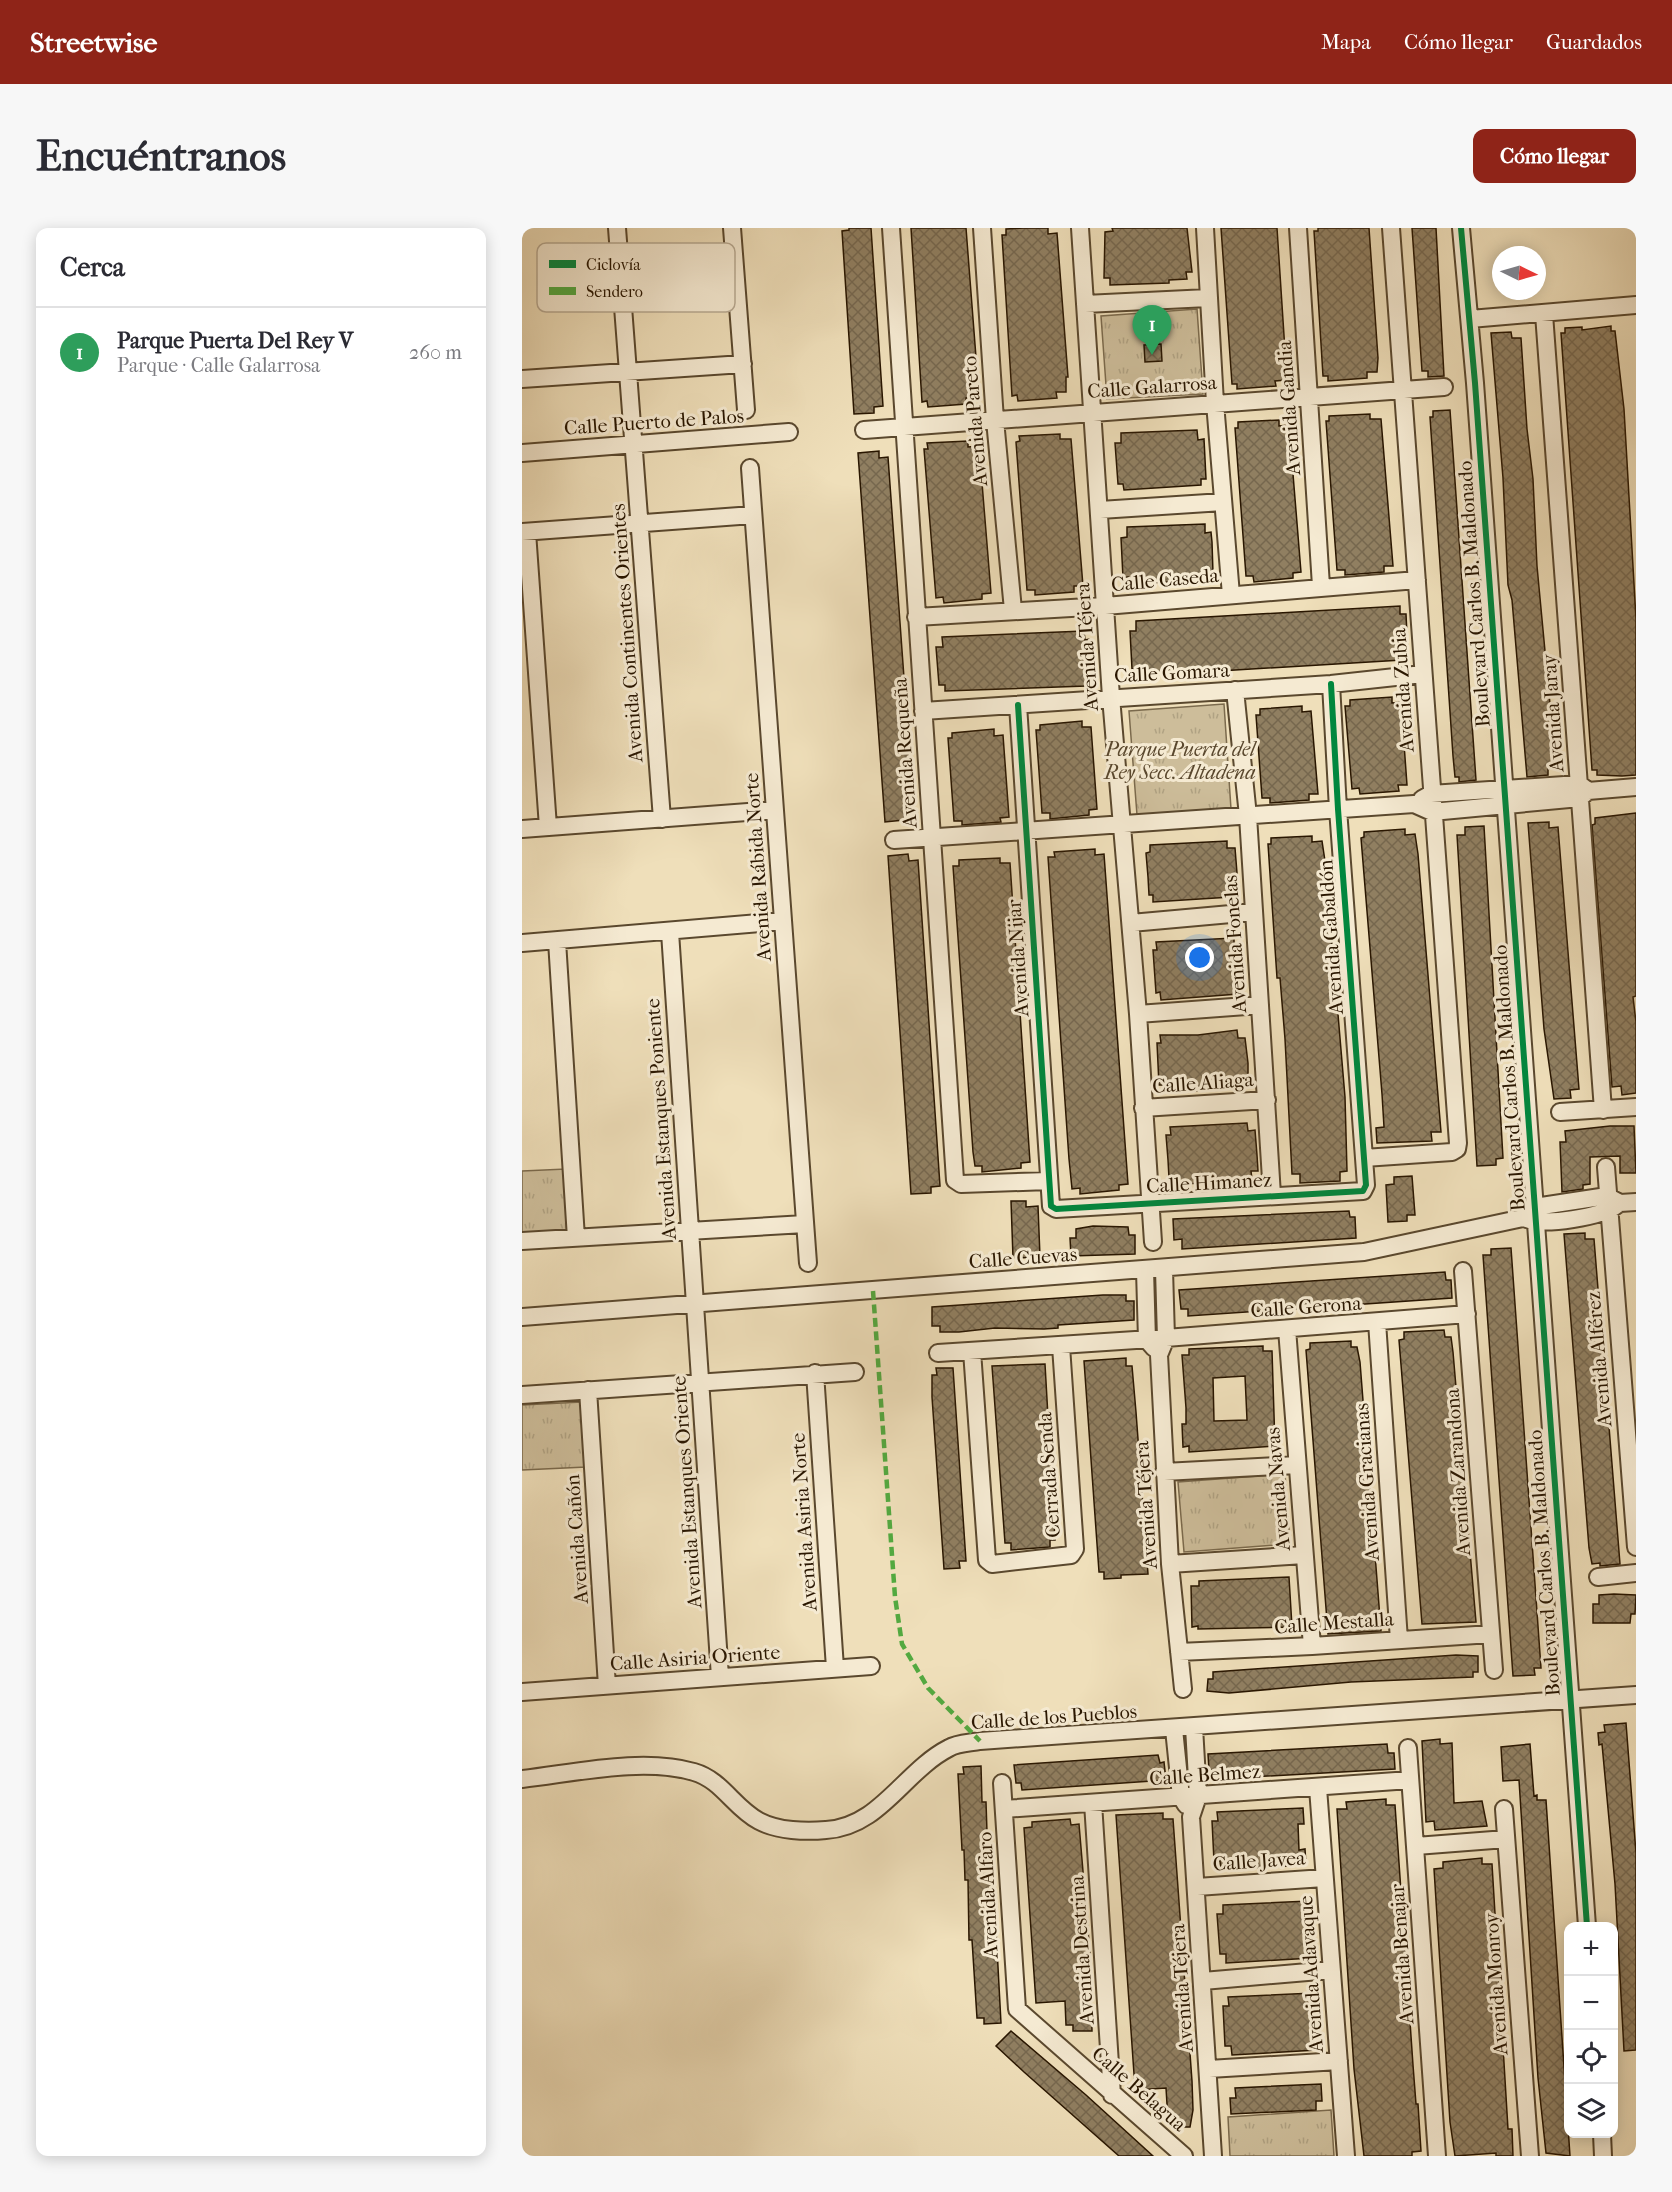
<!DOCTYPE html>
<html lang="es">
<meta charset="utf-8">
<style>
:root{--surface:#fff;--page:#f7f7f7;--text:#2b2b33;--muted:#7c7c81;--line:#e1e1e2;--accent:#8f2418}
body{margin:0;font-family:"IM FELL French Canon",serif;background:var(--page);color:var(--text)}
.controls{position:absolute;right:18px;bottom:18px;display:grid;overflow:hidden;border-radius:12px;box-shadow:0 3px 15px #0003}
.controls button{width:54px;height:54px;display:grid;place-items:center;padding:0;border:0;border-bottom:2px solid var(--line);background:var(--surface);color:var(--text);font:30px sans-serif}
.compass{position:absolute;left:970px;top:18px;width:54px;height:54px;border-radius:50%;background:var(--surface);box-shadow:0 3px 15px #0003;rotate:95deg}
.you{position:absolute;left:678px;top:730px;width:21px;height:21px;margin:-15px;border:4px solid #fff;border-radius:50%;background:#1a73e8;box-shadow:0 0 0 9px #1a73e833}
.badge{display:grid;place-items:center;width:39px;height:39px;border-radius:50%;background:var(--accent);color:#fff;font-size:20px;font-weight:700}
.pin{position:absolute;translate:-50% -50px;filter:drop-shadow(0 2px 3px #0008)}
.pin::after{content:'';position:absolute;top:32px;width:21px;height:18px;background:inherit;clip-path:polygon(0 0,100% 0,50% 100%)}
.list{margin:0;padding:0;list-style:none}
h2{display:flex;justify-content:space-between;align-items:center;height:78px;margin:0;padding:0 24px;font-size:26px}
h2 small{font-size:20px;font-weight:400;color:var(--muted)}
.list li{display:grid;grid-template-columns:39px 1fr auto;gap:18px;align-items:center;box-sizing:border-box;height:90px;padding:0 24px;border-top:2px solid var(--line)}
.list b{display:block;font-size:22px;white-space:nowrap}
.list p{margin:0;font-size:20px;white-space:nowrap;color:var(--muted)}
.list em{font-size:20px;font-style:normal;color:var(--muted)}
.icon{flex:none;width:33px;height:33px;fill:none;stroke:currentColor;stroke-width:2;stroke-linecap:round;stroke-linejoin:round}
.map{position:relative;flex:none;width:1114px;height:1928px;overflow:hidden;border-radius:12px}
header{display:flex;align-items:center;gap:36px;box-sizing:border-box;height:84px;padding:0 30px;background:var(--accent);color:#fff}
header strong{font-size:28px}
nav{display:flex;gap:33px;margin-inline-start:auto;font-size:21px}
.intro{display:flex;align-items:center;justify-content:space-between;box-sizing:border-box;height:144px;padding:0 36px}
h1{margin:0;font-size:42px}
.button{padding:15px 27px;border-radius:12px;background:var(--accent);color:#fff;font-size:21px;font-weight:700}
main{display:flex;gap:36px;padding:0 36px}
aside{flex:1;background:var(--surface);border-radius:12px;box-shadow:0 3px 15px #0003}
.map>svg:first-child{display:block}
</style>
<header>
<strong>Streetwise</strong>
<nav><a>Mapa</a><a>Cómo llegar</a><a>Guardados</a></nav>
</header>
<div class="intro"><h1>Encuéntranos</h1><a class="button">Cómo llegar</a></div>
<main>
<aside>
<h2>Cerca<small></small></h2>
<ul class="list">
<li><span class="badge" style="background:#2e9e5b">1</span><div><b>Parque Puerta Del Rey V</b><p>Parque · Calle Galarrosa</p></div><em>260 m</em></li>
</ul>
</aside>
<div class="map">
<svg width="1114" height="1928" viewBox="0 0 1114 1928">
<defs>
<pattern id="park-tufts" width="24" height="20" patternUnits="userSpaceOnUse" patternTransform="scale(1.5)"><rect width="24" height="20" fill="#cdbd9a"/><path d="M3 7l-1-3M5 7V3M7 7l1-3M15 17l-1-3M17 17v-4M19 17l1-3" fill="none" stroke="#b0a283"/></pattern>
<pattern id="building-cross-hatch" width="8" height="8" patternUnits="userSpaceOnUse" patternTransform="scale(1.5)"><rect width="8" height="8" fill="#907f61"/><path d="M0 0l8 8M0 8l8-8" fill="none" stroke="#76674e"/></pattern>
</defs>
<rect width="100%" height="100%" fill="#efdfba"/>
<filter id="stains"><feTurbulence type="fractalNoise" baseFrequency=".00333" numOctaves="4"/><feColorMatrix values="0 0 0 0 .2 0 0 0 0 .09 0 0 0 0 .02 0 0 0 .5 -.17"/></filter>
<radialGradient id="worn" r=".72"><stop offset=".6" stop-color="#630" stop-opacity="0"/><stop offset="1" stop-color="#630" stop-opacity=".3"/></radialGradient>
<!-- park -->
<path fill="url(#park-tufts)" stroke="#7b6a4d" stroke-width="1.5" d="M675,81l6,85 -96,5 -6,-83z
M702,476l7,105 -94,6 -8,-104z
M44,941l4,67 -48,2v-67z
M60,1174l4,65 -64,3v-65z
M763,1246l5,70 -106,8 -6,-70z
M809,1882l3,46h-104l-2,-39z"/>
<!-- building -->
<path fill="url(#building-cross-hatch)" stroke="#291600" stroke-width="1.5" fill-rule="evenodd" d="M327,0h22l12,178 -9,1v6l-20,1 -12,-183 7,-1z
M389,0h55l12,155 -2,1v13l-10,1v6l-38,3 -1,-6 -5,1z
M501,0h25v6l9,-1 11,144h-2v15h-10l1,6 -39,3 -1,-6 -5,1 -10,-161h4v-6z
M590,0h75l5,44h-6l1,7 -18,1v3l-59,2v-7h-6l1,-46 8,-1z
M699,0h56l9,138v14l-11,1 1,5 -39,3v-5h-5z
M796,0h51l9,130 -1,14h-10v6l-39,3v-5h-5l-9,-145h4z
M890,0h24l8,148 -16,1v-6h-6z
M1089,98v5h4l9,78 12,210v156l-14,1 -25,-1v-5h-5l-31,-437h4v-5l17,-1v3z
M989,104l1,6h9l6,91 6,50 4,87 19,202 -8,1v6l-21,2 -15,-177 -4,-15 -5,-107 -12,-145z
M639,116l1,17 -17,1 -1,-17z
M928,182l26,370 -17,2v-5h-4l-2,-21 -23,-339h3v-6z
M848,186v5h11l12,147h-9v6l-39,3v-5h-8l-11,-149h3v-5z
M757,192v6l10,-1 12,147 -8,1v5l-39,4 -1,-6h-7l-11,-148h3v-6z
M675,202l1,10 6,-1 2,40h-5v6l-77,5 -1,-6h-5l-3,-41h6v-10z
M538,206v5h11l12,147h-9v6l-39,3v-5h-8l-11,-148 4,-1 -1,-5z
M446,213v6l11,-1 12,147 -9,1v5l-38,4 -1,-6 -7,1 -12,-149h4l-1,-6z
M357,223v7l9,-1 25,345v12h-9v6l-19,2 -27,-369z
M683,296v9l6,-1 1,10 1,31h-5v7l-80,4v-7l-5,1 -2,-40 6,-1v-10z
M878,378v8h6l2,41h-6v5l-232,14 -31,1v-6h-7l-2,-38h6v-10z
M562,403l1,9 5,-1 2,41h-6v6l-141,5v-6h-6l-3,-38h7l-1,-10z
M870,469v6l9,-1 6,83h-9l1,6 -39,3 -1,-6 -7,1 -7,-83h5v-6z
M780,478v6l9,-1 7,83h-9v6l-39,3v-5h-8l-6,-83h4v-6z
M560,493v6h9l6,82 -8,1v5l-39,4v-6h-8l-6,-83h4v-5z
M472,501v7l9,-1 6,82 -9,1 1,4 -39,3v-4h-8l-6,-83h4v-5z
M1114,585v183l-3,1 3,25v71l-14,2 -1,-9 -9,1 -20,-262 3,-1v-6z
M1027,594v6l9,-1 21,262 -9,1 1,8 -17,1 -10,-70 -16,-206z
M962,598l19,332 -7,1v6l-19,1 -20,-331h8v-8z
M883,601v6l10,-1 3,20 23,278h-10l1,9 -55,2 -1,-15 8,-1 -2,-33 -21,-256 3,-1v-5z
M790,608v6l10,-1 3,20 20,236 2,74 -7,1v9l-40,2v-9h-8l-7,-135 -5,-61h-3l-1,-15 -8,-119h3v-6z
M705,613v7h8l2,25 1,16h-7v8l-78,5v-7h-4l-1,-18 -2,-24 4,-1v-7z
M573,621v6l9,-1 24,330 -9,1v5l-39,4v-6l-8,1 -3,-30 -21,-302h7l-1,-5z
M386,626l1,7 9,-1 22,326 -9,1v6l-20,1 -23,-338z
M478,630v5h10l20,299 -9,1v5l-39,4v-6h-7l-2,-14 -20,-286h6v-6z
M712,710v8l8,-1 2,25 1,16 -7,1v7l-77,6 -1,-8 -4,1 -3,-43h4l-1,-8z
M715,802l1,8h7l3,25v16h-7l1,9 -78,5 -1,-8h-4l-2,-42h4l-1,-8h38z
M725,895l1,8 7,-1 2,25 1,16h-7l1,8 -78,6 -1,-8 -4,1 -1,-18 -2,-25h5l-1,-8z
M1088,898h24l2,47h-16v-17l-30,1v27l-7,1v4l-21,3 -2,-50h6l-1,-11z
M890,948l3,39h-8v6l-19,1 -2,-37 8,-1v-7z
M489,973h15v6l12,-1 2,51 -27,1z
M827,983l1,6h5l1,21 -174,11v-10l-8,1 -1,-21z
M571,998l35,1 1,8h6v19l-64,2 -1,-18h6v-9z
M1063,1005v6h9l26,325 -20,2v-3l-8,1 -3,-16 -25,-314z
M989,1020l30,420h-7l1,7 -22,1 -30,-421h8v-6z
M923,1044l1,8h5l1,18 -264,18v-7h-7l-2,-19z
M581,1067h23v6h8v19l-76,5v3l-14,1 -49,-1 -36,4h-19v-6h-8v-19z
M922,1102l1,7h6l2,15 23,270 -54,2 -23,-284 5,-1v-7z
M829,1113v6h6l3,15 21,269 -53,3 -22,-284 4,-1v-6z
M741,1118v5h9l3,95 -86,6v-6l-6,1 -1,-23h4v-16l-4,-53h7v-6zM723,1148l2,44 -33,1 -1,-43z
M604,1130v8h6l4,46 12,162 -27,1v3l-17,1v-7h-5l-15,-211z
M523,1136l10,176h-5v7l-39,3v-7h-6l-13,-177z
M414,1140h17l13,193h-7l1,7 -16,1 -12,-172v-22h5z
M767,1349l3,50 -94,2v-3l-6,1 -1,-41h8v-5z
M1092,1366l22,1 -1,19h-4l-1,9h-37v-19h6v-9z
M934,1427l22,1v16h-5v5l-122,5 -122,11 -22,-2 1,-12h5v-7z
M1104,1495l10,130v197l-12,1 -9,-167 -13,-140 -3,1 -1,-12 7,-1 -1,-7z
M918,1511v5l12,-1 2,60 28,-2 5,25 -52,4 -1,-9 -8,1 -4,-81z
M865,1516l1,9h6l1,16 -180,10v-9h-6l-1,-16z
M1008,1516l4,52 3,-1v5h9l24,356 -24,-3 -8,-75 -19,-298 -16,1 -2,-34z
M636,1527l2,8 4,-1 2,18 -144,10 -1,-7h-5l-2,-18z
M459,1538l1,36h4l2,60h3l3,30 7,131 -17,1v-6h-7l-5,-78h-3l-1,-60h-3l-1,-30h-2l-4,-76h6l-1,-7z
M864,1571v6h9l18,260 3,39h2l3,47 -9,1v4h-48l-10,-87 -17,-260h10l-1,-7z
M781,1580l1,16h-6l1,26 6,-1 1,16 -85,5 -1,-9h-6l-2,-40h6l-1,-9z
M641,1585v6h10l19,262 1,29 -3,17h-17v-7h-5l-2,-32 -30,2 -2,-16 -18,-259z
M548,1591l1,6 8,-1 11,130 2,77h-19v-6h-7l-1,-24 -29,2 -12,-175 8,-1v-5z
M960,1630v6h10l16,265h4l1,27h-17v-3l-41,3 -5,-34 -16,-253 9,-1v-6z
M787,1673v16h-5l1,25h6l1,16 -86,5v-9h-6l-3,-40h6v-9z
M792,1765l1,16h-6l2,25h5l1,16 -85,5 -1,-9h-6l-2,-40h6l-1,-9z
M489,1803l75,64 67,61h-34l-95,-84 -28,-26z
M799,1856l1,17h-6v9l-85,4 -1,-16h6l-1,-10z"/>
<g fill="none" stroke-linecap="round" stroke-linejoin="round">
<defs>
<path id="street" d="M95,0l45,591
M210,0l14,182
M369,0l64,952 6,4 88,-3
M460,0l13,192 18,190
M558,0l31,469 27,317 15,228
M683,0l10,175 16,192
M776,0l23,358
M939,0l14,155 112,1543
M563,76l123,-6
M1022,86l59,796
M948,91l166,-14
M0,151l221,-15
M342,202l580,-43
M0,225l267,-21
M228,240l58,795
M578,282l123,-8
M0,304l231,-17
M5,304l21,295
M394,389l189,-11 312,-26
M713,462l13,126 24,379
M496,477l33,501 5,3 307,-18 3,-6 -28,-376 -7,-125
M401,483l408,-27 92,-10
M900,571l9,-5 148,-10 8,6
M0,601l252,-19
M372,612l520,-36 18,8 148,-14 8,-7 48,-4
M609,695l122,-11
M148,704l50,745
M35,713l19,297
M0,715l261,-22
M616,786l122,-9
M621,880l124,-8
M1038,884l76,-5
M842,930l88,-6 5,-3 1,-6 -67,-915
M1084,939l30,380
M1005,991c17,7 75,-2 90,-14
M0,1013l283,-17
M642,1041l2,69 -7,17 11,209 13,125
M623,1042l2,70 7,8
M941,1043l31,399
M0,1089l842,-65 159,-34 12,-11 72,-11 13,7 16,-1
M855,1094l22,318
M765,1101l25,317
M450,1123l15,209 5,4 79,-9 4,-6 -14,-203
M416,1125l228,-15 301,-24
M293,1145l20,295
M66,1162l19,296
M0,1167l333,-23
M642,1244l133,-7
M648,1336l134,-9
M1076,1349l38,-4
M657,1424l133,-6 179,-12
M0,1464l349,-26
M672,1499l4,69 -7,21 22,339
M652,1501l7,68 5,8
M886,1520l29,408
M0,1551c53,-6 121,-22 172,-7 28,8 40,36 65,49 19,10 47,11 67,9 54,-3 78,-59 123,-82 8,-5 21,-5 31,-7l656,-46
M480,1555l15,226 167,147
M796,1560l28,368
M571,1575l19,292
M482,1581l406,-29
M982,1581l26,347
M894,1618l90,-7
M675,1659l127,-9
M681,1753l128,-11
M687,1841l130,-8
M1080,1906l1,22"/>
</defs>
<!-- street casing -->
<use href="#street" stroke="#5a482e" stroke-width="20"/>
<!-- street -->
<use href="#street" stroke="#f5ead2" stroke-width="16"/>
<!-- quiet -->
<path stroke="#53a940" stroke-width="4.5" stroke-dasharray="9 4.5" stroke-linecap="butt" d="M351,1063l22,306 7,47 26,44 52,53"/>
<defs>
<path id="cycleway" d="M939,0l14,155 112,1543
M496,477l33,501 5,3 307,-18 3,-6 -28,-376 -7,-125"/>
</defs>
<!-- cycleway casing -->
<use href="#cycleway" stroke="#f5ead2" stroke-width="10"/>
<!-- cycleway -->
<use href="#cycleway" stroke="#00873e" stroke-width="6"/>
</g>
<g text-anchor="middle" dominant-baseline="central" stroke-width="6" stroke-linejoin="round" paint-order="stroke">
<!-- street labels -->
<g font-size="20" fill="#291600" stroke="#f5ead2">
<text transform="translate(630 159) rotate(-4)">Calle Galarrosa</text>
<text transform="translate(767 180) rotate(-94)">Avenida Gandia</text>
<text transform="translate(453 193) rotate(-95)">Avenida Pareto</text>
<text transform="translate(132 194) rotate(-4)">Calle Puerto de Palos</text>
<text transform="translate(643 352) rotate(-5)">Calle Caseda</text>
<text transform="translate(952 366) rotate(-94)">Boulevard Carlos B. Maldonado</text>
<text transform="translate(105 405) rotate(-94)">Avenida Continentes Orientes</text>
<text transform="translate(565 419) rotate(-94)">Avenida Téjera</text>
<text transform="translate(650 445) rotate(-3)">Calle Gomara</text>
<text transform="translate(881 462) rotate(-94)">Avenida Zubia</text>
<text transform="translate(1031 485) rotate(-94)">Avenida Jaray</text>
<text transform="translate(383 525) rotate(-94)">Avenida Requeña</text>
<text transform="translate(236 639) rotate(-94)">Avenida Rábida Norte</text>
<text transform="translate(809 709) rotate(-94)">Avenida Gabaldón</text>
<text transform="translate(713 716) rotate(-94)">Avenida Fonelas</text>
<text transform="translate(496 730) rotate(-94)">Avenida Nijar</text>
<text transform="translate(987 850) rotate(-94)">Boulevard Carlos B. Maldonado</text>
<text transform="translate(681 855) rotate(-4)">Calle Aliaga</text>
<text transform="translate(139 891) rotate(-94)">Avenida Estanques Poniente</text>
<text transform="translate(687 955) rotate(-3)">Calle Himanez</text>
<text transform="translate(501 1030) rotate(-4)">Calle Cuevas</text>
<text transform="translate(784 1079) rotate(-4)">Calle Gerona</text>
<text transform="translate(1077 1131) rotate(-95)">Avenida Alférez</text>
<text transform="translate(936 1244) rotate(-94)">Avenida Zarandona</text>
<text transform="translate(527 1247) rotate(-94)">Cerrada Senda</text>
<text transform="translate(845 1254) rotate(-94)">Avenida Gracianas</text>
<text transform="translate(756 1261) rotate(-95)">Avenida Navas</text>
<text transform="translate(165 1264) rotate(-94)">Avenida Estanques Oriente</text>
<text transform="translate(624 1277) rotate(-94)">Avenida Téjera</text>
<text transform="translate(282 1294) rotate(-94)">Avenida Asiria Norte</text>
<text transform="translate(55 1311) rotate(-94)">Avenida Cañón</text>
<text transform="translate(1022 1335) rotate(-94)">Boulevard Carlos B. Maldonado</text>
<text transform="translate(812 1395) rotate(-4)">Calle Mestalla</text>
<text transform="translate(173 1430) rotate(-4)">Calle Asiria Oriente</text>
<text transform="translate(532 1489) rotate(-4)">Calle de los Pueblos</text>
<text transform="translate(683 1547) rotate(-4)">Calle Belmez</text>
<text transform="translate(737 1633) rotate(-4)">Calle Javea</text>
<text transform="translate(466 1667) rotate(-93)">Avenida Alfaro</text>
<text transform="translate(560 1722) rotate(-94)">Avenida Destrina</text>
<text transform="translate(880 1726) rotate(-94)">Avenida Benajar</text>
<text transform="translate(789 1746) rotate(-94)">Avenida Adavaque</text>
<text transform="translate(974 1756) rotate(-94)">Avenida Monroy</text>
<text transform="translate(660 1760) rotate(-94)">Avenida Téjera</text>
<text transform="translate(617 1861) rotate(41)">Calle Belagua</text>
</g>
<!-- park labels -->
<g font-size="20" font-style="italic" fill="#5a482e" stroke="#f5ead2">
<text x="658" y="521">Parque Puerta del<tspan x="658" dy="23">Rey Secc. Altadena</tspan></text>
</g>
</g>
<!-- legend -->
<rect x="15" y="15" width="198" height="69" rx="9" fill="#f5ead2" stroke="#b8aa93" stroke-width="1.5"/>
<rect x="27" y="32" width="27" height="8" fill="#00873e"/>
<rect x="27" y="59" width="27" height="8" fill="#53a940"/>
<g font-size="16" fill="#291600">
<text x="64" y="42">Ciclovía</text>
<text x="64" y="69">Sendero</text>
</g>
<rect width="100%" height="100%" filter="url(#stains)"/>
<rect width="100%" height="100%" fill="url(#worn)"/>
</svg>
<div class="controls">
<button>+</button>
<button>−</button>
<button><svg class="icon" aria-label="locate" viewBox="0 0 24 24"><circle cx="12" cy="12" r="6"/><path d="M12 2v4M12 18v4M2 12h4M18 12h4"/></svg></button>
<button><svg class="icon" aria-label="layers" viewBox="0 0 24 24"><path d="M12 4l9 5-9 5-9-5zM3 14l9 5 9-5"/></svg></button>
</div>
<svg class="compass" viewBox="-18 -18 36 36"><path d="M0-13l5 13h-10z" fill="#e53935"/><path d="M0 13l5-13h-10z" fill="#7c7c81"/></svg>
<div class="you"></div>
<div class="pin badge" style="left:630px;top:127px;background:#2e9e5b">1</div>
</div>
</main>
